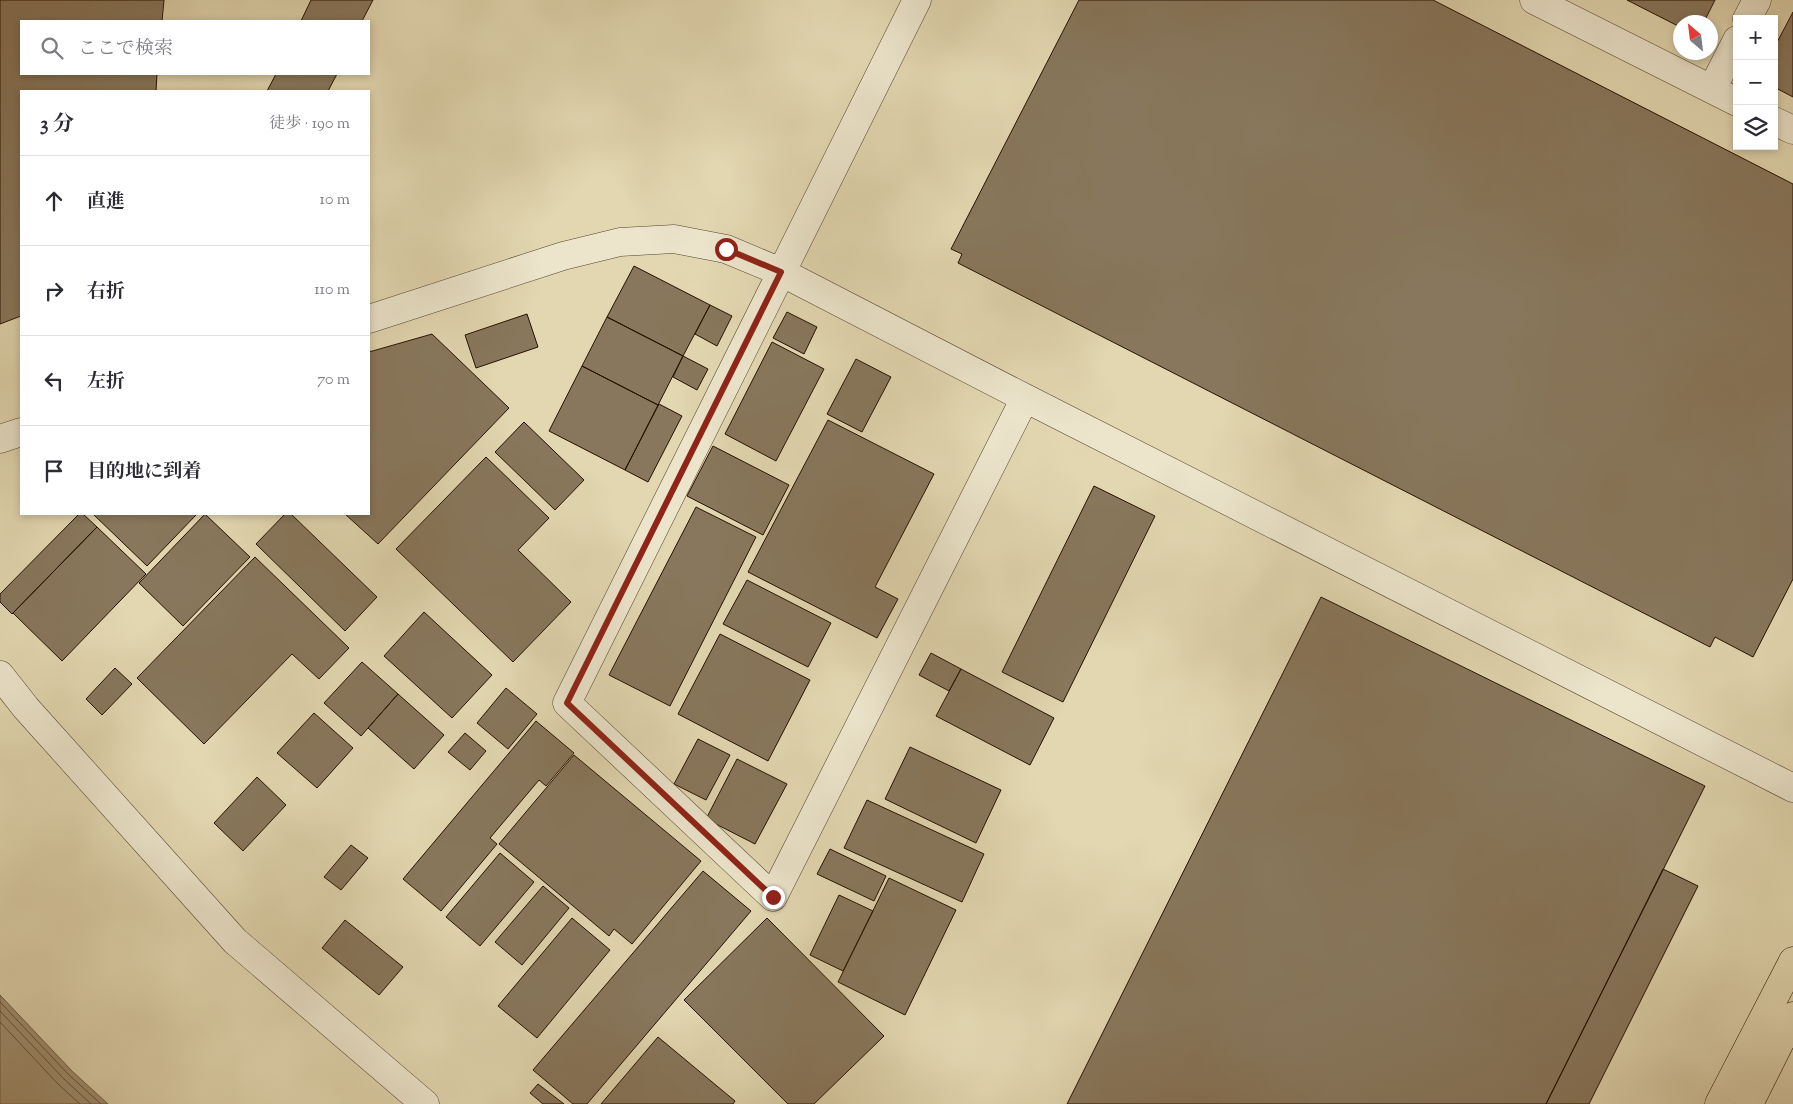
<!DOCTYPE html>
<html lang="ja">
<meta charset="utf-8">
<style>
:root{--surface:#fff;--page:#f2f2f3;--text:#2b2b33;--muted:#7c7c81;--line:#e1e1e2}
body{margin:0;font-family:"Sorts Mill Goudy","Noto Serif JP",serif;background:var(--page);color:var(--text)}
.controls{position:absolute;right:15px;top:15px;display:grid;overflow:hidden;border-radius:0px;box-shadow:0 2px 8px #0003}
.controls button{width:45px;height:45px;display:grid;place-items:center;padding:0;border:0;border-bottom:1px solid var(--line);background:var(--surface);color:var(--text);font:25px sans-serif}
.compass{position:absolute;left:1673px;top:15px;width:45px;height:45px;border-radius:50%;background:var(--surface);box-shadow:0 2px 8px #0003;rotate:332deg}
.stop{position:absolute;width:15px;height:15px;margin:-11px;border:4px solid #8f2418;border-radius:50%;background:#fff}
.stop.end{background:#8f2418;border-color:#fff;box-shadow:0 1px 5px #0008}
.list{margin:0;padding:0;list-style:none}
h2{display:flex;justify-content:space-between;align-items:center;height:65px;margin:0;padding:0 20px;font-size:21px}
h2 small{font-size:16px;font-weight:400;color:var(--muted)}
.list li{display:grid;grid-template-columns:32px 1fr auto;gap:15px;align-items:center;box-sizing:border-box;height:90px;padding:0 20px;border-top:1px solid var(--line)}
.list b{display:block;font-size:19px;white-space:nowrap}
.list em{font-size:16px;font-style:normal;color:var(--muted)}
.icon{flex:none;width:28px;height:28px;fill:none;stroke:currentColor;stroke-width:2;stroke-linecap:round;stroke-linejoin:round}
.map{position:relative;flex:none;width:1793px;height:1104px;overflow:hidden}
.search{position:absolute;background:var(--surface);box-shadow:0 2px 8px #0003;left:20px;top:20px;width:350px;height:55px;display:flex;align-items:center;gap:12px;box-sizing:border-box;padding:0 18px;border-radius:0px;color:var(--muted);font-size:19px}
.panel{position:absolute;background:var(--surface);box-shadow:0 2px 8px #0003;left:20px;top:90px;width:350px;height:425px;border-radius:0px}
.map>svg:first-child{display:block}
</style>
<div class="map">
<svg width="1793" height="1104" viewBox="0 0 1793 1104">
<rect width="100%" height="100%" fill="#e2d7b1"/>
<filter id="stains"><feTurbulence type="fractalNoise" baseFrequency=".004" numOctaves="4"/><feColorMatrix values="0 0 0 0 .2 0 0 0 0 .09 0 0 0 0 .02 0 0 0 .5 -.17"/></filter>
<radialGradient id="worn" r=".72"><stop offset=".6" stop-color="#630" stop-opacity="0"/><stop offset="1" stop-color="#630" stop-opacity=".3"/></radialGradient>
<!-- water -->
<path fill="#a29375" stroke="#705f46" d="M0,995l72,76 36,33h-108z"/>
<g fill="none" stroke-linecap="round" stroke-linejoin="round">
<!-- shore -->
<path stroke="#64523a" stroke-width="1" d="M0,1002l69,73 32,29
M0,1011l64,68 27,25
M0,1022l58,62 22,20"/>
</g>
<!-- building -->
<path fill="#88775c" stroke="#261000" d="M0,0h164l-2,21h-141v53h136l-1,17h-135v225l-21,8z
M311,0h62l-11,21h-61z
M1079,0h354l360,184v395l-40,78 -38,-20 -5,10 -752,-384 4,-9 -11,-5z
M1627,0h88l-11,22h-24v5z
M1793,12v85l-19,-10v-39z
M276,74h61l-9,17h-61z
M634,266l76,39 -27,51 -76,-39z
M710,305l22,11 -15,30 -22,-12z
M787,312l30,15 -13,27 -31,-16z
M527,314l11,33 -62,21 -11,-33z
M607,317l76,39 -25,49 -76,-39z
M432,334l77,74 -131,136 -33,-30h24v-162z
M772,342l52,27 -48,92 -51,-27z
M683,356l25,13 -11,21 -24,-13z
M856,359l35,18 -29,55 -35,-18z
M582,366l76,39 -33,65 -76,-39z
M659,404l23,12 -34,66 -23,-12z
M828,420l106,54 -59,113 23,12 -21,39 -129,-66z
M524,422l60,58 -29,30 -60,-58z
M713,446l76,39 -26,50 -76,-39z
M486,457l63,61 -31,32 53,52 -58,60 -117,-113z
M1094,486l61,30 -92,186 -61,-30z
M696,507l60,30 -86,169 -61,-31z
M79,514h4l14,13 -85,87 -12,-12v-8z
M93,514h104l-50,52z
M205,514l45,43 -67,69 -44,-43z
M285,514h6l86,83 -32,34 -89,-87z
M97,527l49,47 -84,87 -49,-48z
M255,557l94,91 -30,31 -27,-25 -88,90 -67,-66z
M747,580l84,43 -23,44 -85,-43z
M1321,597l384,189 -159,318h-479z
M424,612l68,63 -40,43 -68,-62z
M720,634l90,46 -42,81 -90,-47z
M931,653l30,16 -12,22 -30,-16z
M362,662l36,32 -37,42 -37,-33z
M115,668l17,16 -30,31 -16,-16z
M961,669l93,49 -24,47 -94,-49z
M506,688l31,26 -29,35 -31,-26z
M398,694l46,41 -30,34 -46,-41z
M314,713l39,35 -36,40 -40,-35z
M536,721l38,32 -28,33 -7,-6 -49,58 7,6 -56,67 -38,-32z
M465,733l21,18 -16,19 -22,-18z
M698,739l32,16 -24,45 -32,-16z
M910,747l91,43 -25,53 -91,-44z
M574,755l127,106 -69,83 -18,-15 -5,7 -110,-92z
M737,759l50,25 -32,60 -49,-25z
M257,777l29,28 -43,46 -29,-28z
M867,800l117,54 -22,48 -118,-54z
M351,845l17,13 -27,32 -17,-13z
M830,849l56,27 -12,25 -57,-27z
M500,853l34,29 -54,64 -34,-29z
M1663,869l35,17 -109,218h-43z
M703,871l48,40 -164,193h-14l-40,-34z
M889,878l67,32 -51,105 -67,-33z
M543,886l26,22 -47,57 -27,-23z
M839,895l34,16 -30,60 -33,-16z
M572,918l38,32 -73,88 -39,-32z
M767,918l117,118 -70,68h-26l-104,-104z
M345,920l58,47 -24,28 -57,-47z
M658,1037l77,64 -2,3h-132z
M538,1084l26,20h-21l-13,-11z"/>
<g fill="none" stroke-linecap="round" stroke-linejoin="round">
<defs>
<path id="minor" d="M917,0l-350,703 206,194 252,-499
M1534,0l203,102
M1747,19l10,-19
M1712,89l25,-49
M1774,121l19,9
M369,319l194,-63 57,-14 54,-3 52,10 55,23 244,126 768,390
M0,439l21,-7"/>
<path id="tertiary" d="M0,675l26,33 209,233 190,163"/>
<path id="primary" d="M1719,1104l74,-143"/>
<path id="motorway" d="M1749,1104l44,-88"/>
</defs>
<!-- minor casing -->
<use href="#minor" stroke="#55422c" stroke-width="29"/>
<!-- tertiary casing -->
<use href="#tertiary" stroke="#55422c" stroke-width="29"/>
<!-- primary casing -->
<use href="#primary" stroke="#261000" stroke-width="29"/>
<!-- motorway casing -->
<use href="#motorway" stroke="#261000" stroke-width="29"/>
<!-- minor -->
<use href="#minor" stroke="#ece5cc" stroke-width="28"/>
<!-- tertiary -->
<use href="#tertiary" stroke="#ece5cc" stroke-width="28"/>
<!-- primary -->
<use href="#primary" stroke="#e2d7b1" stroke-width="28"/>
<!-- motorway -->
<use href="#motorway" stroke="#e2d7b1" stroke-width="28"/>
</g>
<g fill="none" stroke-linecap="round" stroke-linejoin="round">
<!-- route -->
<path stroke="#8f2418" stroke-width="6" d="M726,249l55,23 -214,431 206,194"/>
</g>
<rect width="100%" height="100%" filter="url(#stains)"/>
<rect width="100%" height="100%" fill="url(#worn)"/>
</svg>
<div class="controls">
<button>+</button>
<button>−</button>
<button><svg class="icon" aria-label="layers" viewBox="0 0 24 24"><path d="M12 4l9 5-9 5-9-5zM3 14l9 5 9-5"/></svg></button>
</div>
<svg class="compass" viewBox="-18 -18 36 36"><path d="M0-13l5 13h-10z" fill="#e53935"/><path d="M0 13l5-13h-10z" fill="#7c7c81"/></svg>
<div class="stop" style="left:726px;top:249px"></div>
<div class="stop end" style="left:773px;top:897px"></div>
<div class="search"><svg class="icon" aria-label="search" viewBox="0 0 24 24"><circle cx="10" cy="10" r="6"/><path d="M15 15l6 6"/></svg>ここで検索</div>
<section class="panel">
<h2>3 分<small>徒歩 · 190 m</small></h2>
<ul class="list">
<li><svg class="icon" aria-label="ahead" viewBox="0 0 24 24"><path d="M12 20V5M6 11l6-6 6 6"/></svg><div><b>直進</b></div><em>10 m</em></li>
<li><svg class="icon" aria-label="right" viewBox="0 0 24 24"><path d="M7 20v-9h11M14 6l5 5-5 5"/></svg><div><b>右折</b></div><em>110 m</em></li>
<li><svg class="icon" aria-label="left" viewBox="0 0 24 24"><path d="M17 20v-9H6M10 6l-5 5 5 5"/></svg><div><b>左折</b></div><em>70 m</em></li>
<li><svg class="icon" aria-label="arrive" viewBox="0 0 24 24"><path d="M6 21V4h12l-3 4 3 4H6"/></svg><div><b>目的地に到着</b></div></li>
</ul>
</section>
</div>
